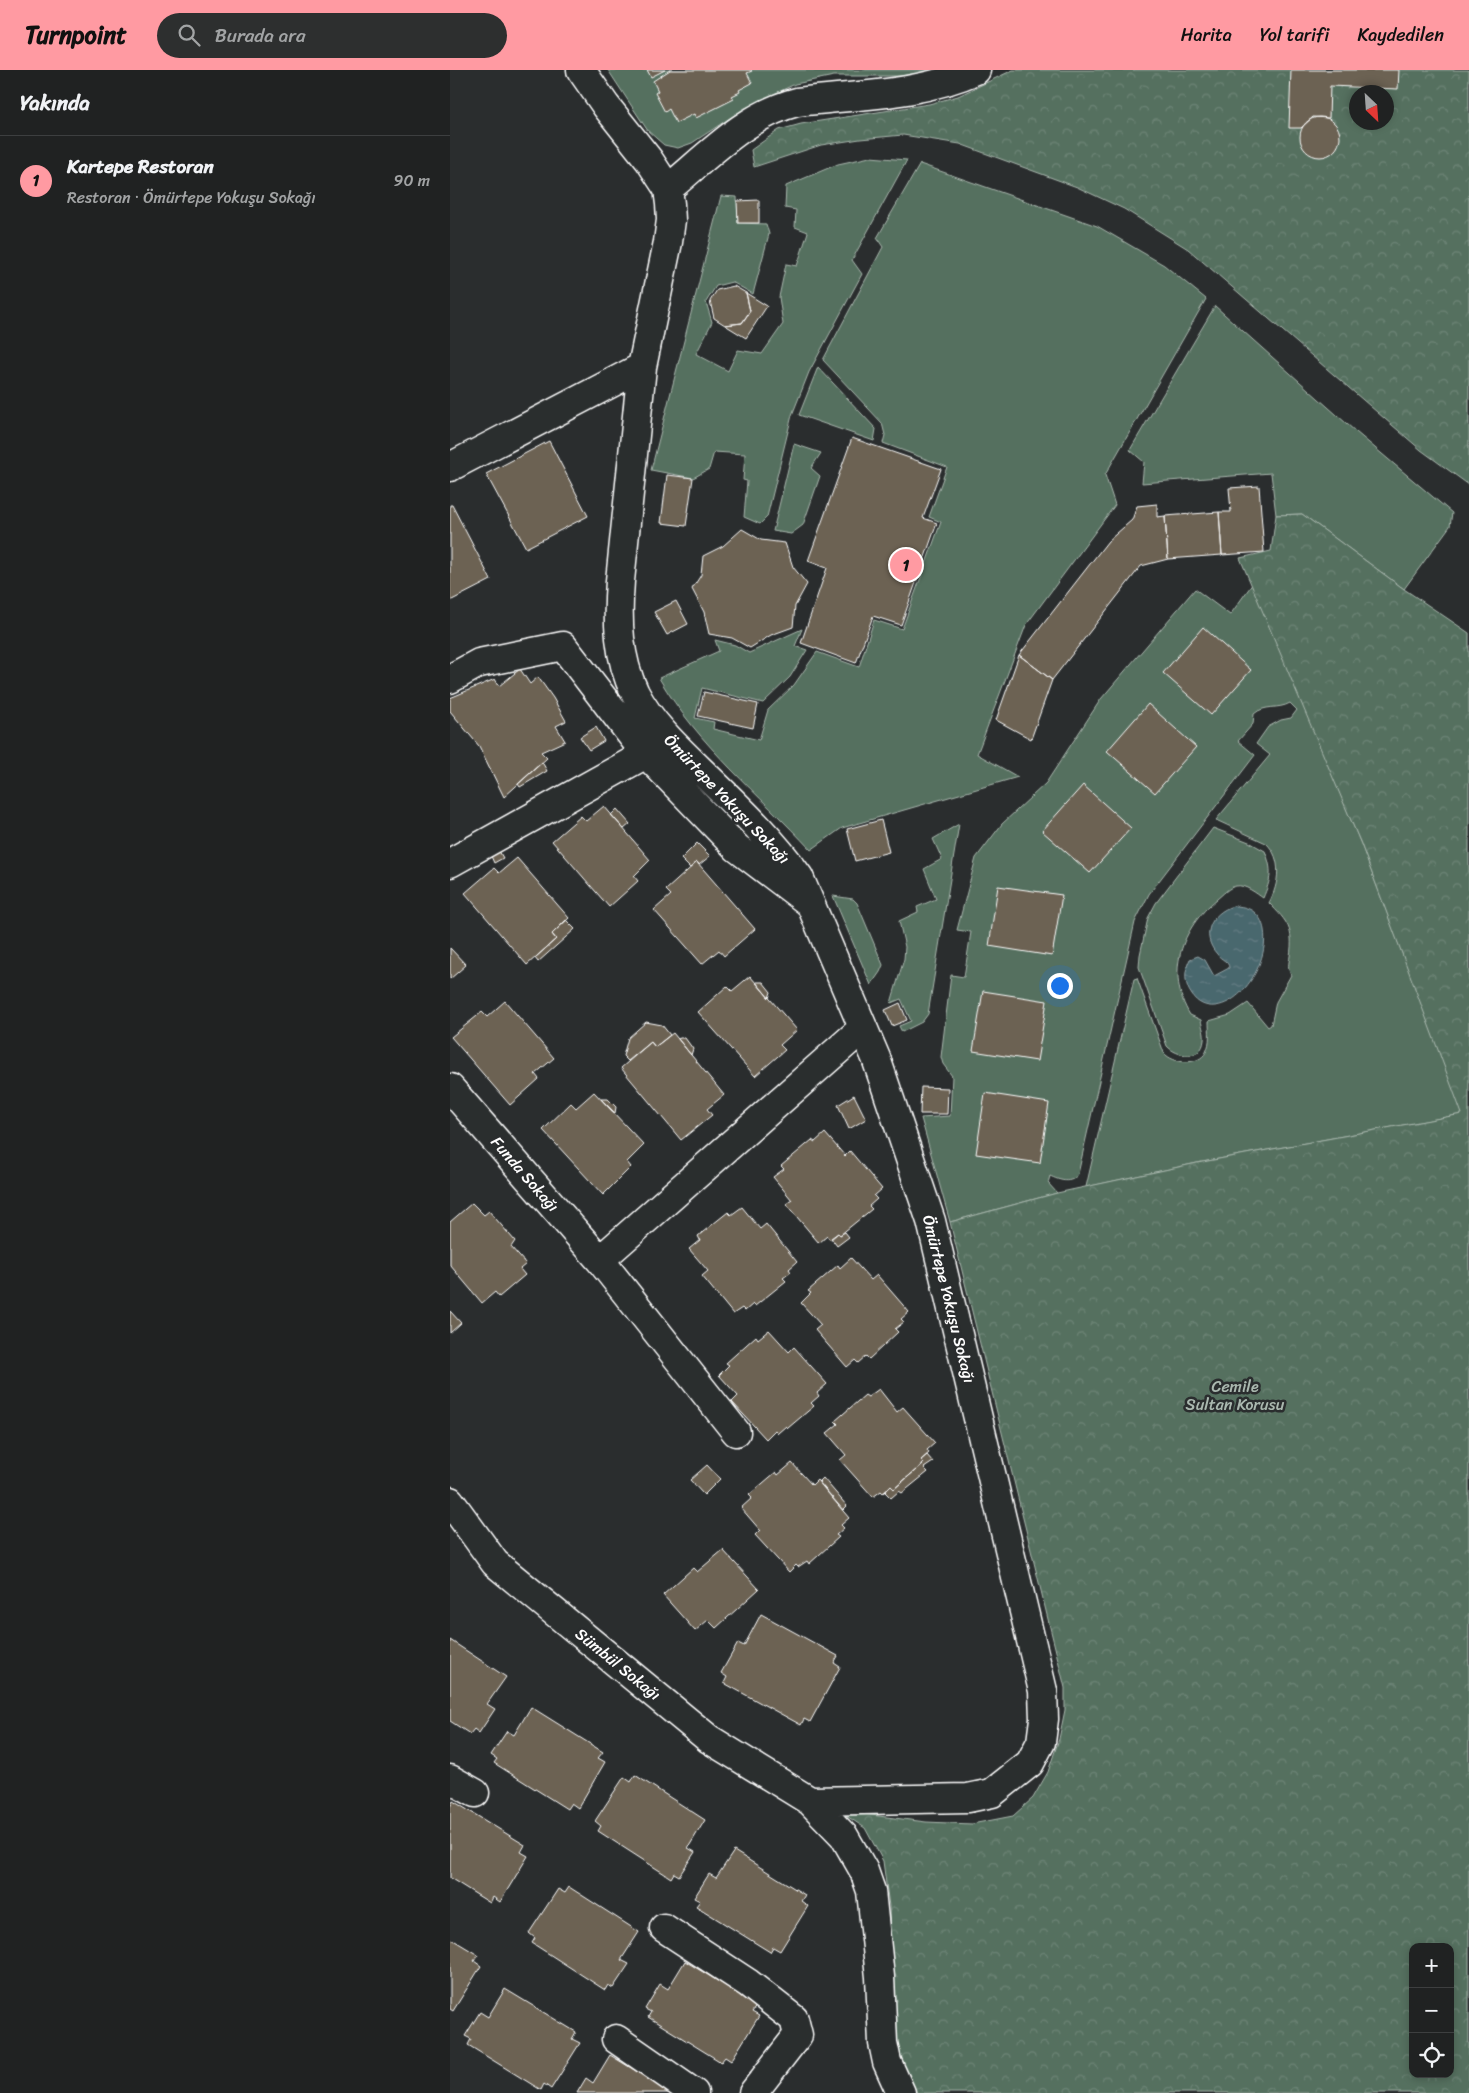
<!DOCTYPE html>
<html lang="tr">
<meta charset="utf-8">
<style>
:root{--surface:#202222;--page:#2d2f2f;--text:#f1f3f6;--muted:#a2a4a5;--line:#3d3f40;--accent:#ff9aa2}
body{margin:0;font-family:Sriracha,sans-serif;background:var(--page);color:var(--text)}
.controls{position:absolute;right:15px;bottom:15px;display:grid;overflow:hidden;border-radius:10px;box-shadow:0 2px 8px #0003}
.controls button{width:45px;height:45px;display:grid;place-items:center;padding:0;border:0;border-bottom:1px solid var(--line);background:var(--surface);color:var(--text);font:25px sans-serif}
.compass{position:absolute;left:899px;top:15px;width:45px;height:45px;border-radius:50%;background:var(--surface);box-shadow:0 2px 8px #0003;rotate:155deg}
.you{position:absolute;left:609px;top:915px;width:18px;height:18px;margin:-12px;border:4px solid #fff;border-radius:50%;background:#1a73e8;box-shadow:0 0 0 8px #1a73e833}
.badge{display:grid;place-items:center;width:32px;height:32px;border-radius:50%;background:var(--accent);color:#111;font-size:16px;font-weight:700}
.pin{position:absolute;translate:-50% -50%;border:2px solid #fff;box-shadow:0 1px 5px #0006}
.list{margin:0;padding:0;list-style:none}
h2{display:flex;justify-content:space-between;align-items:center;height:65px;margin:0;padding:0 20px;font-size:21px}
h2 small{font-size:16px;font-weight:400;color:var(--muted)}
.list li{display:grid;grid-template-columns:32px 1fr auto;gap:15px;align-items:center;box-sizing:border-box;height:90px;padding:0 20px;border-top:1px solid var(--line)}
.list b{display:block;font-size:19px;white-space:nowrap}
.list p{margin:0;font-size:16px;white-space:nowrap;color:var(--muted)}
.list em{font-size:16px;font-style:normal;color:var(--muted)}
.icon{flex:none;width:28px;height:28px;fill:none;stroke:currentColor;stroke-width:2;stroke-linecap:round;stroke-linejoin:round}
.map{position:relative;flex:none;width:1019px;height:2023px;overflow:hidden}
header{display:flex;align-items:center;gap:30px;box-sizing:border-box;height:70px;padding:0 25px;background:var(--accent);color:#111}
header strong{font-size:24px}
nav{display:flex;gap:28px;margin-inline-start:auto;font-size:18px}
.search{width:350px;height:45px;background:var(--page);display:flex;align-items:center;gap:12px;box-sizing:border-box;padding:0 18px;border-radius:28px;color:var(--muted);font-size:19px}
main{display:flex}
aside{flex:1;background:var(--surface)}
.map>svg:first-child{display:block}
</style>
<header>
<strong>Turnpoint</strong>
<div class="search"><svg class="icon" aria-label="search" viewBox="0 0 24 24"><circle cx="10" cy="10" r="6"/><path d="M15 15l6 6"/></svg>Burada ara</div>
<nav><a>Harita</a><a>Yol tarifi</a><a>Kaydedilen</a></nav>
</header>
<main>
<aside>
<h2>Yakında<small></small></h2>
<ul class="list">
<li><span class="badge">1</span><div><b>Kartepe Restoran</b><p>Restoran · Ömürtepe Yokuşu Sokağı</p></div><em>90 m</em></li>
</ul>
</aside>
<div class="map">
<svg width="1019" height="2023" viewBox="0 0 1019 2023">
<defs>
<pattern id="forest-crowns" width="20" height="18" patternUnits="userSpaceOnUse" patternTransform="scale(1.25)"><rect width="20" height="18" fill="#55705f"/><path d="M2 6a3 3 0 1 1 6 0M12 15a3 3 0 1 1 6 0" fill="none" stroke="#6e8577"/></pattern>
<pattern id="water-ripples" width="26" height="14" patternUnits="userSpaceOnUse" patternTransform="scale(1.25)"><rect width="26" height="14" fill="#4a676e"/><path d="M2 4q2-2 4 0t4 0M15 11q2-2 4 0t4 0" fill="none" stroke="#657e84"/></pattern>
</defs>
<rect width="100%" height="100%" fill="#2a2d2e"/>
<filter id="ink" filterUnits="userSpaceOnUse"><feTurbulence type="fractalNoise" baseFrequency=".02" numOctaves="2"/><feDisplacementMap in="SourceGraphic" scale="10" xChannelSelector="R" yChannelSelector="G"/><feConvolveMatrix kernelMatrix="1 2 1 2 8 2 1 2 1" color-interpolation-filters="sRGB"/></filter>
<g filter="url(#ink)">
<!-- green -->
<path fill="#55705f" stroke="#aab8af" d="M158,0h322l-1,2 -29,4h-66l-39,8 -50,24 -53,35 -14,5 -14,-3 -16,-14z
M420,87l37,3 -55,100 10,14 -53,98 -17,43 -25,102 -7,7 -16,-7 3,-36 -4,-1 2,-26 -31,-2 -5,17 -16,9 -42,-8 70,-274 16,1 1,26 28,1 3,10 -16,60 -21,-12 -16,4 -10,16 6,20 -16,32 32,17 10,-21 24,4 21,-30 -4,-27 7,-33 11,2 11,-34 -13,-5 1,-17 -11,-2 1,-22 52,-22z
M470,94l177,62 67,39 42,34 -101,176 10,30 -89,120 -49,129 41,23 -176,51 -31,22c-52,-56 -113,-105 -152,-172l60,-27 -4,-11 20,5 14,8 53,-24 -7,17 12,4 -17,27 -27,26 -61,-15 -7,30 19,4 -1,7 46,11 9,-30 26,-25 23,-33 42,15 15,-47 28,9 39,-107 -12,-5 18,-50 -64,-24 2,-8 -3,-12 -59,-63 60,-113 -6,-9z
M765,236l141,126 96,81 -2,13 -46,63 -102,-75 -26,1 -5,-42 -129,10 2,-21 -14,-12z
M368,297l58,62 -2,12 -75,-26z
M344,374l27,9 -10,15 9,8 -17,49 -12,9 -18,-3z
M803,513l108,261 102,270 -266,49 -111,24 48,-208 3,-1 27,75c9,11 35,13 42,-1 5,-10 3,-21 3,-31l21,-6 18,-12 20,24 3,-2 5,-23 15,-27c-4,-7 -2,-12 -1,-19 4,-27 -2,-34 -21,-53 10,-19 14,-44 -3,-60l-50,-23 54,-65 -14,-11 12,-17 13,-7 10,-2 6,-8 -7,-7c-12,7 -25,1 -36,11l-1,10 -15,17 17,14 -106,139 -14,28 -57,252c-7,11 -19,6 -28,2l-2,7 9,10 -107,29 -29,-104 29,-2 2,-40 -9,-12 -2,-7 10,-82 13,2 7,-45 -14,-2 19,-72 26,-34 44,-41 55,-84 94,-110 35,26z
M509,754l-31,190 -6,8 -20,10 -3,-6 12,-5 -10,-22 -10,4 13,-44 1,-12 -6,-26 19,-9 -1,-5 19,-8 -12,-30 18,-10 -9,-20z
M763,758l36,14 16,9c8,20 6,28 -2,47 -6,-4 -18,-14 -27,-12 -7,1 -14,9 -19,13 -36,29 -52,75 -27,116l11,5c1,7 4,14 3,20 -2,21 -27,17 -37,6l-28,-79 1,-12 8,-37 8,-15z
M383,826l20,3 4,4 26,62 -3,7 -9,13z"/>
<!-- forest -->
<path fill="url(#forest-crowns)" stroke="#aab8af" fill-rule="evenodd" d="M563,0h456v415l-48,-35 -233,-201 -64,-40 -47,-22 -117,-43 -57,-9 -43,4 -39,6 -67,22 -3,-17 28,-20 22,-6 128,-20 29,-8zM906,22h30v30h-30z
M852,444l102,75 65,44v1460h-553l-14,-19 -8,-23 -5,-145 -6,-45 -18,-33 -26,-17 87,11 46,2 41,-8 20,-18 15,-26 11,-33 6,-29v-22l-115,-466 107,-29 140,-30 265,-49 -101,-270 -121,-286 31,-7 5,-36zM963,1877h37v127h-37z"/>
<!-- water -->
<path fill="url(#water-ripples)" stroke="#92a4a8" d="M783,836c58,-1 27,95 -18,100 -9,1 -18,-3 -23,-11 -8,-11 -8,-24 -2,-36l8,-3 7,4 9,16 15,-8c0,-7 -8,-8 -12,-14 -17,-19 -6,-41 16,-48z"/>
<!-- building -->
<path fill="#6c6253" stroke="#fff" d="M197,0h18l-14,7z
M220,0h81l1,1 -5,2 5,10 -13,7 1,2 -8,4 2,3 -38,19 -2,-4 -18,9 -7,-14 -4,3 -10,-19 3,-2 -5,-10z
M841,0h108l-1,19 -68,-3 -1,32 -16,-1 -12,11h-12z
M850 67a20 20 0 1 1 40 0a20 20 0 1 1-40 0Z
M309,130v23h-21l-1,-22z
M284,216l12,7 4,18 -8,12 -17,2 -11,-7 -4,-17 7,-11z
M296,223l21,13 -21,32 -21,-13 17,-2 8,-12z
M402,368l89,31 -18,49 14,5 -36,102 -28,-9 -17,47 -55,-20 26,-75 -19,-7z
M99,371l39,75 -62,32 -40,-74z
M217,405l26,3 -7,48 -25,-3z
M809,416l5,66 -42,3 -3,-43h12l-2,-24z
M707,434v13l8,-1 3,43 -27,7 -89,114 -33,-25 89,-114 24,-21 5,-14z
M0,435h2l39,75 -41,21z
M769,442l3,43 -54,4 -3,-43z
M292,459l19,11 24,3 8,24 14,17 -12,22 -2,21 -22,8 -21,13 -18,-10 -23,-4 -5,-22 -12,-23 9,-14 2,-19 20,-10z
M226,531l12,23 -21,11 -13,-23z
M753,557l48,43 -40,45 -48,-42z
M569,585l33,25 -21,59 -35,-19z
M70,599l10,15 8,-7 15,21 13,23 -10,5 9,15 -24,11 6,6 -43,39 -25,-51 -29,-35v-13l45,-19 4,7z
M254,622l54,12 -5,24 -55,-12z
M698,634l48,43 -41,46 -48,-42z
M146,657l8,14 -15,9 -9,-13z
M92,692l5,9 -27,16 -2,-3z
M633,715l48,43 -41,45 -48,-42z
M154,736l46,54 -16,16 4,5 -29,26 -57,-66 29,-25 5,5z
M167,739l13,15 -6,5 -13,-14z
M431,750l8,32 -34,9 -8,-32z
M247,773l13,13 -11,9 -2,-3 -7,6 -9,-9z
M49,781l4,7 -9,5 -3,-7z
M67,788l52,60 -17,16 4,5 -29,26 -62,-72 29,-25 5,5z
M247,792l58,67 -31,27 -5,-6 -17,14 -48,-54 17,-15 -5,-5z
M548,816l64,9 -10,61 -63,-10z
M116,850l9,9 -37,33 -3,-4 21,-19 -4,-5z
M0,878l16,17 -16,14z
M300,906l47,54 -17,15 5,5 -30,26 -57,-64 29,-26 5,5z
M306,912h7l8,10 -2,6z
M533,921l64,10 -10,60 -64,-10z
M55,931l49,57 -19,16 4,5 -29,26 -59,-68 31,-25 5,5z
M450,933l7,17 -15,6 -7,-16z
M196,952l16,3 8,10 -15,12 -4,-5 -23,19 -5,-5 5,-18z
M223,963l51,62 -17,14 5,6 -31,25 -60,-72 30,-26 4,5z
M230,968h5l8,11 -2,6 -13,-16z
M471,1017l27,1 -1,26h-27z
M144,1022l50,53 -17,17 4,5 -28,28 -60,-65 28,-27 5,5z
M535,1023l64,10 -9,60 -64,-9z
M404,1025l12,24 -17,10 -11,-24z
M151,1029h7l8,8 -1,6z
M375,1063l20,23 5,-5 32,38 -8,7 3,3 -8,7 3,3 -32,26 -2,-2 -8,7 -3,-4 -8,7 -33,-39 6,-4 -19,-23 11,-8 -3,-3 31,-26 3,2z
M22,1133l12,12 5,-4 26,30 -4,6 15,17 -6,5 5,6 -26,22 -4,-5 -13,11 -32,-38v-43z
M292,1137l18,22 6,-5 31,38 -8,7 2,3 -8,6 3,3 -31,25 -2,-2 -8,7 -3,-3 -9,6 -31,-38 6,-5 -19,-22 11,-9 -2,-4 30,-24 3,3z
M395,1162l4,5 -12,9 -6,-8 7,-5 2,2z
M401,1188l20,22 6,-5 32,37 -8,7 3,3 -9,7 3,3 -29,27 -3,-3 -8,7 -3,-3 -8,7 -32,-37 6,-5 -20,-22 10,-10 -3,-2 30,-26 2,3z
M0,1241l11,12 -11,10z
M319,1260l20,22 5,-5 33,37 -10,9 2,3 -8,7 3,3 -26,22 -2,-2 -8,7 -3,-3 -9,9 -34,-37 6,-6 -19,-21 10,-10 -3,-2 30,-27 2,3z
M429,1319l18,23 6,-5 32,36 -8,7 2,3 -8,7 3,3 -30,26 -3,-3 -8,7 -2,-2 -8,6 -33,-37 6,-5 -19,-22 11,-9 -3,-3 30,-26 3,2z
M477,1385l6,7 -9,6 4,4 -26,21 -3,-2 -8,7 -6,-6 6,-6 3,3 30,-26 -3,-3z
M342,1393l20,22 5,-5 32,38 -8,7 3,3 -8,7 3,2 -30,27 -2,-3 -9,6 -2,-2 -7,7 -34,-37 5,-5 -19,-22 11,-10 -3,-3 27,-23 2,3z
M257,1395l13,14 -16,16 -14,-15z
M373,1408l24,28 -4,4 -24,-28z
M273,1480l36,39 -43,39 -8,-8 -13,11 -32,-36 30,-27 4,4z
M311,1544l77,42 -4,7 6,4 -30,55 -6,-3 -3,6 -77,-42 3,-6 -6,-4 17,-30 6,3z
M0,1570l56,37 -19,27 8,5 -16,24 -5,-4 -4,5 -20,-13z
M81,1637l72,45 -5,6 7,4 -27,46 -7,-5 -4,6 -73,-46 3,-4 -6,-4 16,-24 7,4z
M185,1705l70,45 -17,28 7,4 -16,24 -5,-3 -3,5 -73,-47 3,-5 -6,-5 29,-44 7,5z
M3,1731l72,44 -4,7 7,4 -28,46 -7,-5 -3,6 -40,-25v-71z
M284,1781l71,44 -4,6 7,5 -28,45 -7,-4 -3,5 -74,-46 4,-5 -6,-3 15,-24 7,4z
M119,1817l70,45 -18,28 8,4 -16,24 -5,-3 -3,5 -73,-47 3,-5 -6,-5 29,-44 7,4z
M0,1868l28,17 -4,6 7,5 -28,45 -3,-2z
M235,1891l72,44 -5,7 7,4 -28,45 -6,-4 -4,5 -73,-45 3,-5 -6,-3 15,-25 8,5z
M55,1919l71,43 -4,7 8,4 -29,46 -7,-5 -3,6 -73,-45 3,-6 -6,-3 15,-24 8,5z
M160,1985l62,38h-95l9,-15 7,5z"/>
<g fill="none" stroke-linecap="round" stroke-linejoin="round">
<defs>
<path id="minor" d="M131,0l25,36 43,54 19,29 2,15 1,16 -3,22 -26,125 -22,214c-3,38 -2,77 15,112 15,29 40,53 63,75 36,35 72,68 101,109l77,181 55,163 112,470 1,28 -3,23 -11,21 -38,30 -24,5 -158,3 34,35 20,35 7,20 9,86 3,66 4,19 14,31
M218,119c40,-33 78,-74 129,-87 60,-7 124,-7 179,-32
M0,397l192,-100
M0,609l29,-16 84,-17 83,108 91,94 70,53
M0,793l196,-109
M0,1018l150,172
M286,1362l-136,-172 263,-232
M0,1431l45,62 214,176 101,62
M0,1709l25,14
M214,1858l84,55 46,36 4,16 -45,58
M166,1969l78,54"/>
</defs>
<!-- minor casing -->
<use href="#minor" stroke="#fff" stroke-width="31"/>
<!-- minor -->
<use href="#minor" stroke="#2a2d2e" stroke-width="28"/>
</g>
</g>
<g text-anchor="middle" dominant-baseline="central" stroke-width="5" stroke-linejoin="round" paint-order="stroke">
<!-- street labels -->
<g font-size="16" fill="#fff" stroke="#2a2d2e">
<text transform="translate(277 729) rotate(46)">Ömürtepe Yokuşu Sokağı</text>
<text transform="translate(75 1104) rotate(49)">Funda Sokağı</text>
<text transform="translate(499 1229) rotate(76)">Ömürtepe Yokuşu Sokağı</text>
<text transform="translate(168 1594) rotate(39)">Sümbül Sokağı</text>
</g>
<!-- park labels -->
<g font-size="16" fill="#aab8af" stroke="#2a2d2e">
<text x="785" y="1316">Cemile<tspan x="785" dy="18">Sultan Korusu</tspan></text>
</g>
</g>
</svg>
<div class="controls">
<button>+</button>
<button>−</button>
<button><svg class="icon" aria-label="locate" viewBox="0 0 24 24"><circle cx="12" cy="12" r="6"/><path d="M12 2v4M12 18v4M2 12h4M18 12h4"/></svg></button>
</div>
<svg class="compass" viewBox="-18 -18 36 36"><path d="M0-13l5 13h-10z" fill="#e53935"/><path d="M0 13l5-13h-10z" fill="#a2a4a5"/></svg>
<div class="you"></div>
<div class="pin badge" style="left:456px;top:495px">1</div>
</div>
</main>
